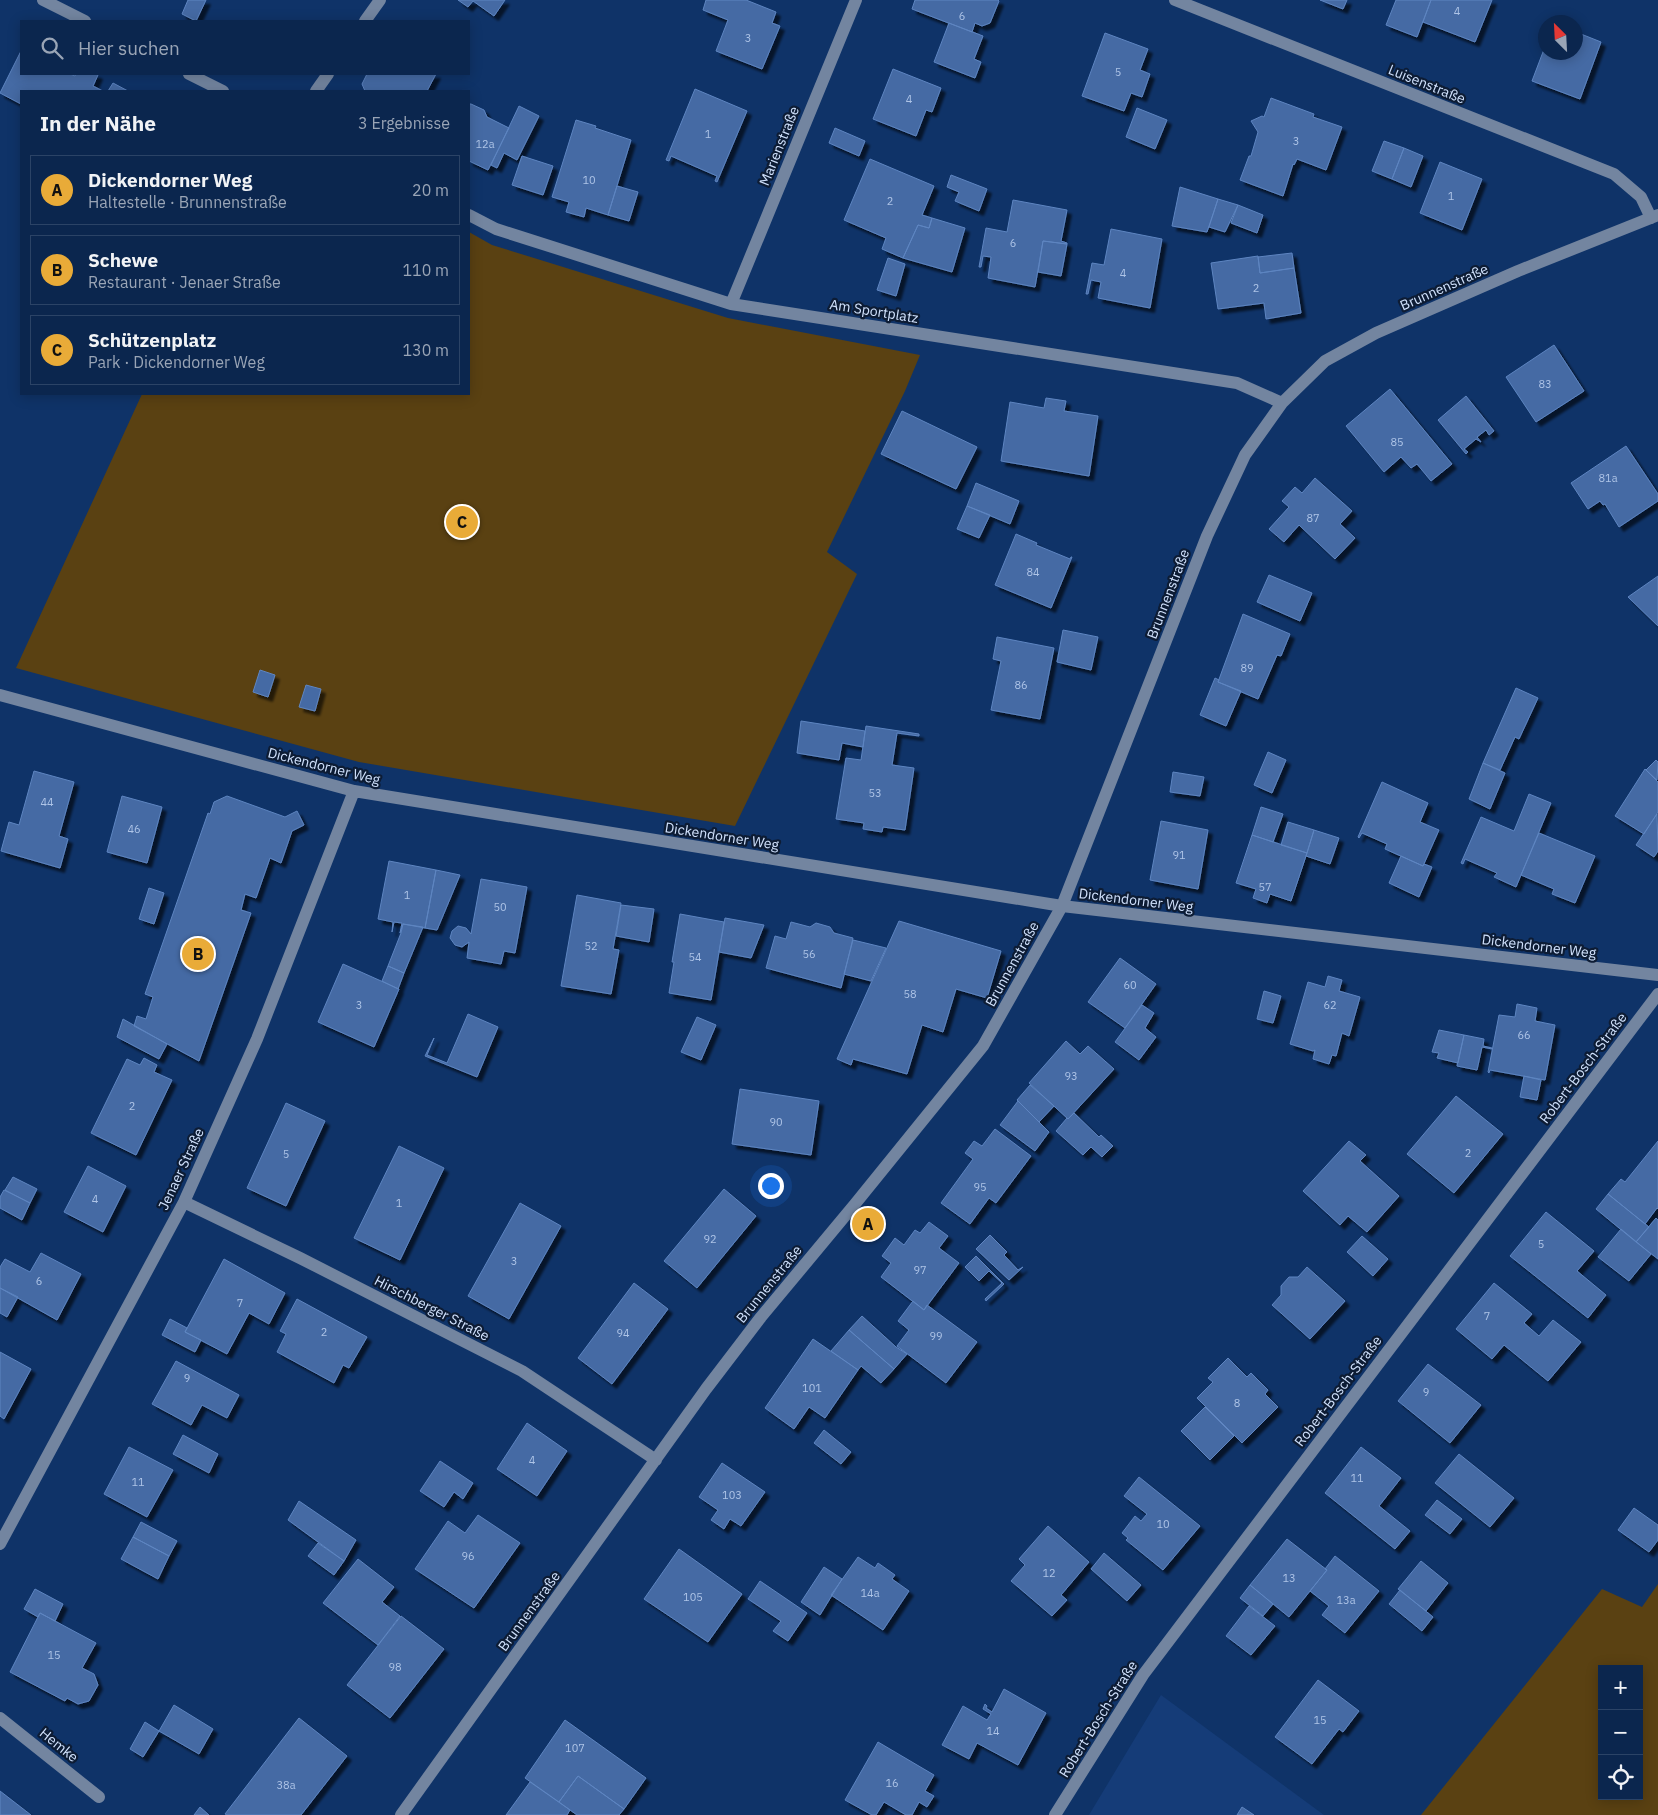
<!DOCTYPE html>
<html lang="de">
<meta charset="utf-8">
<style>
:root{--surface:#0b264e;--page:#193258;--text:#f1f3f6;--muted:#9aa5b6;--line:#2b4366;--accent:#e9ab38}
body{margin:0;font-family:"IBM Plex Sans",sans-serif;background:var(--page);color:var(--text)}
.controls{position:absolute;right:15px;bottom:15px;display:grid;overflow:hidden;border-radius:0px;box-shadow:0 2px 12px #0003}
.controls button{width:45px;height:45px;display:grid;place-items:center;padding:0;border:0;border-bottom:1px solid var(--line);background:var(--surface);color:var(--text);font:25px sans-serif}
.compass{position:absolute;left:1538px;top:15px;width:45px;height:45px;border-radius:50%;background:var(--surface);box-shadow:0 2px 12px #0003;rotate:336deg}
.you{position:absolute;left:770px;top:1185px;width:18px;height:18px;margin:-12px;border:4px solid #fff;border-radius:50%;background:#1a73e8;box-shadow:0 0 0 8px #1a73e833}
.badge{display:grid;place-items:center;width:32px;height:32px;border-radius:50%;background:var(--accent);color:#111;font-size:16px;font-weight:700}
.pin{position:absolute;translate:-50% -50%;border:2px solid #fff;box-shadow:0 1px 5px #0006}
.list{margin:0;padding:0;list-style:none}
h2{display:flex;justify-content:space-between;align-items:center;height:65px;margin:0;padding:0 20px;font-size:21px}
h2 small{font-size:16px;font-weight:400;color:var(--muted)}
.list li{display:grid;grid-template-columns:32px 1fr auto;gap:15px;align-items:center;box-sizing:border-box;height:70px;margin:0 10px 10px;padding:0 10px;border:1px solid var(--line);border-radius:0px}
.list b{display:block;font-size:19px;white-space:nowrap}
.list p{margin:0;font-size:16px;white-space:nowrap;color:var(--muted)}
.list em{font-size:16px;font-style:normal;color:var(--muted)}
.icon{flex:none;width:28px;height:28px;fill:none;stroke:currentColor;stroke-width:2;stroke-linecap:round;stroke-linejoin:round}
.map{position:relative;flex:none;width:1658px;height:1815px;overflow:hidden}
.search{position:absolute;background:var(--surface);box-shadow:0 2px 12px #0003;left:20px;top:20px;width:450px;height:55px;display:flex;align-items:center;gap:12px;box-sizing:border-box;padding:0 18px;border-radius:0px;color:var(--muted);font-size:19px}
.panel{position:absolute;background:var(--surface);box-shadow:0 2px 12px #0003;left:20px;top:90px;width:450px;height:305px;border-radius:0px}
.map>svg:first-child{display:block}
</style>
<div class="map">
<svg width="1658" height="1815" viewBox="0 0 1658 1815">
<defs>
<filter id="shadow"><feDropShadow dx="4.5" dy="4.5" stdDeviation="1" flood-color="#0009"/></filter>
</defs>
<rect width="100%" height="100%" fill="#0f3368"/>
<!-- built -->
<path fill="#153c78" d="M1161,1695l163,120h-235z"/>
<!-- green -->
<path fill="#5a4112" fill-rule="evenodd" d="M469,232l23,13 236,73 192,37 -15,36 -78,161 30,22 -122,252 -376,-64 -343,-94 126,-274h327z
M1658,1584v231h-237l181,-226 40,18zM1602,1669h37v127h-37z"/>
<!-- building -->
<path fill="#446aa4" stroke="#5e85c1" filter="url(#shadow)" d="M206,0l-10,21 -14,-7 6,-14z
M458,0h47l-11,16 -21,-15 -5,6z
M706,0h40l30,12 -4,11 8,3 -18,43 -46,-18 12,-31 -25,-10z
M915,0h83l1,1 -9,22 -8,3 -7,-3 -3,9 -60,-23z
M1320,0h27l-4,9z
M1396,0h35l-14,37 -31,-12z
M1431,0h61l-17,42 -52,-20z
M949,23l34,13 -9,23 7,3 -6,16 -41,-16z
M1576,32l25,10 -21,57 -48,-18 14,-37v8h30z
M1105,33l43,16 -8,21 10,4 -8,23 -11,-4 -7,18 -42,-15z
M21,51v23h49l5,2 1,-2h19l3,1 -5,11 10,5h-82v13l-21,-11z
M893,69l48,19 -9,24 -6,-2 -10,26 -43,-17z
M367,74h69l-9,17h-62l-3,-7z
M113,83l15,8h-20z
M695,89l52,22 -30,71 -2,-1 2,-5 -46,-20 -2,5 -3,-1z
M1271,98l43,16 -1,3 29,10 -16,43 -29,-11 -3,6 -1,-1 -10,32 -43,-16 9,-24h2l7,-24 -7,-11 11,-5 2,1z
M469,104h2l13,6 3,7 22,11 -21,42 -19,-9z
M519,106l20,10 -22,44 -13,-7 -7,15 -6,-3z
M1137,108l30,12 -12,29 -29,-12z
M576,120l20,6 -1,2 36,12 -23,75 -22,-7 -2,9 -18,-5 3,-10 -17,-5z
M835,128l30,13 -6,15 -30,-13z
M1384,141l20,7 -12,31 -20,-8z
M1404,148l19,8 -12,31 -19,-8z
M522,156l31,10 -10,29 -31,-10z
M870,159l64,27 -12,29 10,3 -3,10 -11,-3 -15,33 -21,-9 4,-11 -42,-18z
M1440,162l42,17 -20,51 -42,-17z
M951,175l36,14 -8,22 -24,-10 4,-9 -12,-5z
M617,186l21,6 -9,29 -21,-6z
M1180,187l38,12 -11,33 -35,-6z
M1218,199l20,6 -13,27 -16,-5z
M1013,200l54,10 -6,31 6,2v1l-24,-3 -8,46 -47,-9 3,-21 -8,-1 -2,11h-2l7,-39 21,4z
M1238,205l25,10 -6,18 -26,-10z
M932,218l33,10 -13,44 -49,-14 15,-33 11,3z
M1111,229l51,10 -12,69 -52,-10 3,-16 -10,-2 -3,14h-2l6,-31 12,2z
M1043,241l24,3 -6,32 -23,-4z
M1292,253l2,15 -34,5 -2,-16z
M1258,256l2,17 34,-5 7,45 -35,6 -2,-16 -46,6 -7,-46z
M888,258l17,6 -9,32 -19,-6z
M1554,345l30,46 -48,31 -30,-45z
M1390,389l62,75 -21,17 -14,-17 -6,4 -10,-11 -17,15 -38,-46z
M1466,396l28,35 -5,4 -3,-5 -9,7 4,5 -5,-3 -12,10 4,3 -2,2 -28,-34z
M1046,398l20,3 -2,10 34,5 -9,60 -88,-15 9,-59 34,6z
M902,411l75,36 -21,42 -75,-35z
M1626,446l32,48v7l-39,26 -14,-23 -2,1 -3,-4 -12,8 -17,-26z
M1315,478l37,33 -12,13 15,14 -20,21 -36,-34 -15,17 -15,-13 20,-22 -7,-6 13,-14 7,6z
M976,483l43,18 -9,23 -43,-18z
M967,506l23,9 -11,23 -22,-9z
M1016,534l21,9 -1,2 34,14 1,-2h1l-21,51 -56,-23z
M1269,575l43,18 -12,28 -43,-19z
M1658,576v50l-30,-29z
M1243,614l47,20 -9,22 -4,-1 -19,44 -40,-17z
M1063,630l35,7 -7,33 -34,-8z
M997,637l57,11 -14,71 -49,-9 10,-49 -8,-2z
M260,670l15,5 -7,22 -15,-5z
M1215,678l4,2 -1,2 23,9 -15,35 -26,-11z
M306,685l15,4 -6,22 -16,-4z
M1516,688l22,10 -19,41 -4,-2 -15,33 -17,-7z
M801,721l64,10 -2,16 -21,-4 -3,17 -42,-7z
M866,726l53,8v2l-22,-3 -5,32 22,3 -9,62 -22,-3 -1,5 -19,-3 1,-6 -28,-4 10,-61 15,2z
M1268,752l18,8 -14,33 -18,-8z
M1656,760l2,2 -1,18 -11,-10z
M1483,763l22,10 -15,36 -21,-10z
M1645,769l13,13v30l-14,22 -29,-18z
M34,771l40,11 -15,54 9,3 -8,29 -59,-17 8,-29 10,3z
M1173,772l31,5 -4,19 -30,-4z
M1382,782l46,21 -8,19 19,8 -16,36 -38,-17 2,-5 -25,-11 -3,5 -1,-1z
M1529,794l22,9 -35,84 -22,-10 3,-4 -32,-14 -2,5 -2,-1 20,-46 33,14z
M122,796l40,11 -15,56 -40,-11z
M227,796l58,21 12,-6 7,14 -12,6 -11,32 -11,-5 -14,40 -11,-4 -4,16 10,3 -52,148 -65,-35 3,-10 9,3 7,-22 -8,-3 63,-181 2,1 4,-12z
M1261,807l22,7 -10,28 -21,-7z
M1657,814l1,37 -4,6 -18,-12z
M1161,821l47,9 -10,59 -48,-9z
M1288,822l26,8 -7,23 -26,-8z
M1314,830l25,8 -9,26 -24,-8z
M1539,833l56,23 -20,47 -23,-9 2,-5 -33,-14z
M1252,835l55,18 -16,48 -21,-7 -3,9 -14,-5 3,-9 -20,-6z
M1401,856l22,10 1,-2 8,3 -13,30 -30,-14z
M389,861l47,9 -11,58 -22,-4 -3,9 2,-10 -8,-1 -2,10 1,-10 -15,-3z
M436,870l24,5 -23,55 -12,-2z
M481,879l46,8 -12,66 -11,-2 -3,13 -34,-6 2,-16 -7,5 -7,-2 -5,-7 2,-7 6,-5 8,2 5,6z
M149,888l15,5 -10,31 -15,-5z
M577,895l44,8 -8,46 6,1 -8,44 -50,-8z
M621,905l33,4 -5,33 -33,-6z
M680,914l44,8 -13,78 -42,-7 5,-31h-2z
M725,918l39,7 -13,33 -32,-6z
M899,921l102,30 -14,47 -31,-9 -13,43 -21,-7 -15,49 -54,-15 -2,6 -14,-6z
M791,922l19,5 6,-4 14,4 4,6 19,5 -12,50 -75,-20 9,-32 11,3z
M403,924l20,3 -19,46 -16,-7 13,-33z
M853,940l33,8 -15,33 -27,-7z
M1120,958l36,26 -31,44 -37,-26z
M343,964l56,25 -25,58 -56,-25z
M388,966l16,7 -6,16 -16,-8z
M1328,976l14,4 -3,11 21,6 -11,39 -7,-3 -6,23 -4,-1 -3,9 -16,-5 2,-9 -2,1 -23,-7 18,-62 17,5z
M1264,991l17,5 -8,27 -16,-4z
M1517,1004l20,4 -2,13 20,4 -10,55 -55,-10 -1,3 -1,-1 11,-57 16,2z
M1142,1005l12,8 -9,15 11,9 -17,23 -24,-18z
M468,1014l30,13 -21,50 -52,-21 9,-18 -7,17 20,8z
M697,1017l19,8 -15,35 -20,-8z
M123,1019l44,25 -8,15 -42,-22z
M1439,1030l25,5 -6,28 -21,-5 2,-5 -7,-1z
M1464,1035l20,4 -1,7 9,2v1l-10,-2 -5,23 -20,-4z
M1066,1041l14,13 8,-8 26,23 -46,50 -39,-36z
M144,1058l13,7 -3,7 18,8 -36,75 -45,-22 36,-74 13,6z
M1524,1076l17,4 -4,20 -17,-3z
M1030,1085l24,21 -15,16 -22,-22z
M740,1089l79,12 -8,54 -79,-11z
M1456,1096l47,38 -49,59 -47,-39z
M1018,1101l31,31 -14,19 -35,-26z
M286,1103l39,18 -39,85 -39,-18z
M1074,1113l25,24 2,-2 12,11 -11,11 -11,-10 -8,8 -27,-24 11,-13 1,1z
M995,1129l36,27 -35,47 -7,-5 -19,26 -29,-21 32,-44 -8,-6 9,-12 8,5z
M1349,1141l17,14 -6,6 39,35 -32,36 -19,-16 -8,9 -37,-34z
M1658,1141v68l-1,-1 -12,16 -37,-30 13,-15 4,3z
M399,1146l45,22 -44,92 -46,-22z
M88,1166l38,20 -23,46 -39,-20z
M13,1177l24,12 -7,14 -25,-13z
M724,1189l32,27 -59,72 -33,-27z
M4,1190l26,13 -8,17 -22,-12v-11z
M1608,1194l41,33 -13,15 -40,-33z
M520,1203l41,23 -52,93 -41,-23z
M1546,1212l48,39 -17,20 29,24 -18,23 -78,-62z
M1656,1218l2,2v39l-22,-17z
M929,1222l19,14 -9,12 20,15 -35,47 -43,-33 10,-14 -9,-7 13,-18 9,7 11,-15 5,3z
M1621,1229l30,25 -22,27 -31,-24z
M990,1235l17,17 -3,3 14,15 5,-3 -14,13 -33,-31z
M1362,1236l26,23 -15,17 -26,-24z
M41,1253l40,21 -24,46 -57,-32v-21l5,-8 25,13z
M976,1256l28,28 -18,17 -1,-2 17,-16 -13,-12 -10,10 -14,-14z
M224,1259l61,34 -16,31 -20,-11 -22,41 -42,-22z
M1307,1267l38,34 -35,38 -38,-34 9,-10v-9l8,-9h9z
M634,1283l34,26 -56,75 -34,-26z
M1494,1283l38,31 -8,9 15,13 14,-16 28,22 -33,39 -44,-36 -12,14 -36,-30z
M0,1288l18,9 -11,20 -7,-4z
M297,1299l70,38 -18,31 -6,-3 -9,18 -57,-31 9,-18 -6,-3z
M913,1301l11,9 3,-5 50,37 -31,41 -49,-37 12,-16 -11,-9z
M862,1316l34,31 11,7 -13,15 -45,-39z
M170,1319l17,9 -2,4 16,8 -6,12 -33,-17z
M849,1330l45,39 -13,14 -20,-17 -3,4 -27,-19z
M813,1339l45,31 -33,48 -16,-11 -15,22 -29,-21z
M0,1352l31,17 -27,50 -4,-3z
M1228,1358l19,19 4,-4 17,17 -3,4 13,13 -36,36 -45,-45 16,-16 -5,-4z
M176,1361l63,34 -12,23 -25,-13 -11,20 -39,-21z
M1428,1364l53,41 -31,38 -52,-42z
M1205,1407l29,29 -24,24 -29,-29z
M527,1423l40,28 -30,45 -40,-27z
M824,1430l27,22 -10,12 -27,-21z
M183,1435l35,19 -9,19 -36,-19z
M129,1447l44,23 -26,47 -43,-23z
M1361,1447l40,31 -22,28 31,25 -15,18 -70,-56z
M1459,1454l55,44 -24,29 -55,-44z
M440,1461l33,22 -10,16 -9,-7 -10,15 -24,-16z
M722,1463l43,29 -24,34 -11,-7 -6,10 -13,-9 7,-10 -19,-13z
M1139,1477l61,49 -37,44 -37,-30 2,-2 -6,-5 13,-17 6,5 6,-7 -23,-18z
M1437,1500l25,19 -12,15 -25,-19z
M299,1501l57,39 -12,21 -56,-41z
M1634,1508l24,17v15l-9,12 -31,-22z
M478,1515l42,28 -46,65 -59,-39 33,-48 17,12z
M141,1522l36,19 -8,15 -36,-19z
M1048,1526l41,36 -28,33 6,5 -15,16 -41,-35 14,-16 -6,-6z
M133,1537l36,19 -11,23 -37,-20z
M1287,1539l40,31 -38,47 -39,-32z
M318,1543l26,18 -10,14 -26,-19z
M679,1549l63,45 -34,48 -64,-43z
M1104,1553l37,32 -14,16 -36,-32z
M1335,1556l44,35 -34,42 -23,-18 7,-9 -19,-15 17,-21 -2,-1z
M858,1557l17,11 3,-5 17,12 -3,4 17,12 -26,39 -52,-35z
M358,1559l36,28 -12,15 18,14 -22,29 -55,-42z
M1421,1561l27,22 -22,28 -28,-22z
M824,1567l18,12 -22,36 -19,-13z
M760,1581l47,32 -19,28 -15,-10 8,-10 -33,-22z
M1250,1585l23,19 -10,12 -23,-18z
M35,1589l28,15 -8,17 -15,-8 -2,4 -14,-8z
M1400,1590l33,27 -11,14 -33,-27z
M1249,1606l26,20 -24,29 -25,-19z
M40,1613l56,30 -14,25 12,6 4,11 -9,16 -11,3 -11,-6 -2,3 -55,-29z
M401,1616l43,33 -54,69 -43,-33z
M1318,1680l41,31 -16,21 -4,-3 -27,35 -37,-27z
M1004,1689l42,24 -28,52 -41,-22 -8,16 -27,-14 21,-39 24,14 4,-6 -8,-5 2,-5 2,2 -1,2 6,4z
M174,1705l39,24 -14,25 -40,-23z
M299,1718l48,38 -46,59h-74l-2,-1z
M565,1720l81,58 -22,31 -46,-33 -19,26 -34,-24z
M145,1722l14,9 -16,26 -13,-8z
M878,1742l56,33 -9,16 9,5 -7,11 -8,-5 -7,13h-6l-22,-13 -8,13h-4l-27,-15z
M578,1776l46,33 -5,6h-42l-18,-13z
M530,1782l40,28 -3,5h-61z
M0,1791l31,24h-31z
M200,1807l9,8h-15z
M1242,1807l12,8h-17z"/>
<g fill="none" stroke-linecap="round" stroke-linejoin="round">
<!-- minor -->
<path stroke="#7385a0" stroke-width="12" d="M43,0l42,21
M1175,0l439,174 27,23 10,21
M365,21l15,-21
M189,74l34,17
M316,91l12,-17
M469,215l27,14 235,75 506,79 45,20
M731,304l125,-304
M0,695l354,96 708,115 596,69
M184,1202l116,56 222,113 134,89
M0,1544l184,-342 73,-163 97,-248
M0,1718l99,79
M401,1815l305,-426 55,-72 94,-113 128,-158 79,-140 145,-370 38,-81 37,-52 43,-42 51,-28 142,-62 140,-56
M1055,1815l88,-140 515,-681"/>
</g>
<g text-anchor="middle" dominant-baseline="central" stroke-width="4.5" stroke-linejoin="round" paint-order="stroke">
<!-- number labels -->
<g font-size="11" fill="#aec4e7">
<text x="1457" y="11">4</text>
<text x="962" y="16">6</text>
<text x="748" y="38">3</text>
<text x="1118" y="72">5</text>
<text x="909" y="99">4</text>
<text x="708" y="134">1</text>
<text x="1296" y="141">3</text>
<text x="485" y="144">12a</text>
<text x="589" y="180">10</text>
<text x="1451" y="196">1</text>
<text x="890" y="201">2</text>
<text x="1013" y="243">6</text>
<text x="1123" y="273">4</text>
<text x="1256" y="288">2</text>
<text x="1545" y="384">83</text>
<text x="1397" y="442">85</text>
<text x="1608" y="478">81a</text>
<text x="1313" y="518">87</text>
<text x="1033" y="572">84</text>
<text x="1247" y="668">89</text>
<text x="1021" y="685">86</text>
<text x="875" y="793">53</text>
<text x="47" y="802">44</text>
<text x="134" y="829">46</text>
<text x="1179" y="855">91</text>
<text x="1265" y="887">57</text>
<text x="407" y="895">1</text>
<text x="500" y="907">50</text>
<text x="591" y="946">52</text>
<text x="809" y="954">56</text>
<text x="695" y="957">54</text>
<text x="1130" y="985">60</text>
<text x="910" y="994">58</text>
<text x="359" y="1005">3</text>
<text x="1330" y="1005">62</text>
<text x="1524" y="1035">66</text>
<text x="1071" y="1076">93</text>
<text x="132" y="1106">2</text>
<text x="776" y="1122">90</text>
<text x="1468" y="1153">2</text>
<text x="286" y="1154">5</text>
<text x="980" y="1187">95</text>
<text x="95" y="1199">4</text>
<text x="399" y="1203">1</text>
<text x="710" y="1239">92</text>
<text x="1541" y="1244">5</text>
<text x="514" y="1261">3</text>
<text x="920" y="1270">97</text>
<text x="39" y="1281">6</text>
<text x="240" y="1303">7</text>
<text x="1487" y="1316">7</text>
<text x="324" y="1332">2</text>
<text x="623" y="1333">94</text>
<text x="936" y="1336">99</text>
<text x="187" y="1378">9</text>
<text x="812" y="1388">101</text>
<text x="1426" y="1392">9</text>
<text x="1237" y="1403">8</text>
<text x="532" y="1460">4</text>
<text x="1357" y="1478">11</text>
<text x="138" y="1482">11</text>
<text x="732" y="1495">103</text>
<text x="1163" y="1524">10</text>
<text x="468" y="1556">96</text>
<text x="1049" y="1573">12</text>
<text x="1289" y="1578">13</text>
<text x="870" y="1593">14a</text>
<text x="693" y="1597">105</text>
<text x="1346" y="1600">13a</text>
<text x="54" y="1655">15</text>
<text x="395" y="1667">98</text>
<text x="1320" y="1720">15</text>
<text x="993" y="1731">14</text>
<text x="575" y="1748">107</text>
<text x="892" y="1783">16</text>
<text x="286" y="1785">38a</text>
</g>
<!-- street labels -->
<g font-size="14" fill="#d1e2fd" stroke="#0d1c34">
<text transform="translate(1427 84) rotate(22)">Luisenstraße</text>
<text transform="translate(779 146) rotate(-68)">Marienstraße</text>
<text transform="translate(1444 287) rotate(-24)">Brunnenstraße</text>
<text transform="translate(874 311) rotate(9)">Am Sportplatz</text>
<text transform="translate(1168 594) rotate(-69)">Brunnenstraße</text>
<text transform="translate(324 766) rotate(14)">Dickendorner Weg</text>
<text transform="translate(722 836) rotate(9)">Dickendorner Weg</text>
<text transform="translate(1136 900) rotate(7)">Dickendorner Weg</text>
<text transform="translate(1539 946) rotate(7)">Dickendorner Weg</text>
<text transform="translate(1012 964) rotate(-61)">Brunnenstraße</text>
<text transform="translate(1583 1068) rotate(-53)">Robert-Bosch-Straße</text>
<text transform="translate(181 1169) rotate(-65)">Jenaer Straße</text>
<text transform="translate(769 1284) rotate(-51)">Brunnenstraße</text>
<text transform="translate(432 1308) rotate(27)">Hirschberger Straße</text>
<text transform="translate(1338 1391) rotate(-53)">Robert-Bosch-Straße</text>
<text transform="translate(529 1611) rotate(-54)">Brunnenstraße</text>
<text transform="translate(1098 1719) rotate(-58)">Robert-Bosch-Straße</text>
<text transform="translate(59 1745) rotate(39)">Hemke</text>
</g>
</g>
</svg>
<div class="controls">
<button>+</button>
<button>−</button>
<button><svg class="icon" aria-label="locate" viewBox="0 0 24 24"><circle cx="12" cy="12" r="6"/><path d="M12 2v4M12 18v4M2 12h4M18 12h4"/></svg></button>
</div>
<svg class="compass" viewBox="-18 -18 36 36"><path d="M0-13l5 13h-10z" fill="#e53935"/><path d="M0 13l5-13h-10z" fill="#9aa5b6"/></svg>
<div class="you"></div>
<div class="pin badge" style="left:868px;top:1224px">A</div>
<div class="pin badge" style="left:198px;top:954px">B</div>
<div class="pin badge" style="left:462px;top:522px">C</div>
<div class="search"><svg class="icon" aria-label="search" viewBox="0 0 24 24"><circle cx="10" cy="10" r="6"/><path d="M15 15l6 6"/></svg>Hier suchen</div>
<section class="panel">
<h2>In der Nähe<small>3 Ergebnisse</small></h2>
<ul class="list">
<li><span class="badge">A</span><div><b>Dickendorner Weg</b><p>Haltestelle · Brunnenstraße</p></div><em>20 m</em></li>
<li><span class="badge">B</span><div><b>Schewe</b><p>Restaurant · Jenaer Straße</p></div><em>110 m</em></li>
<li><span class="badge">C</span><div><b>Schützenplatz</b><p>Park · Dickendorner Weg</p></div><em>130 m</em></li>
</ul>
</section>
</div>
